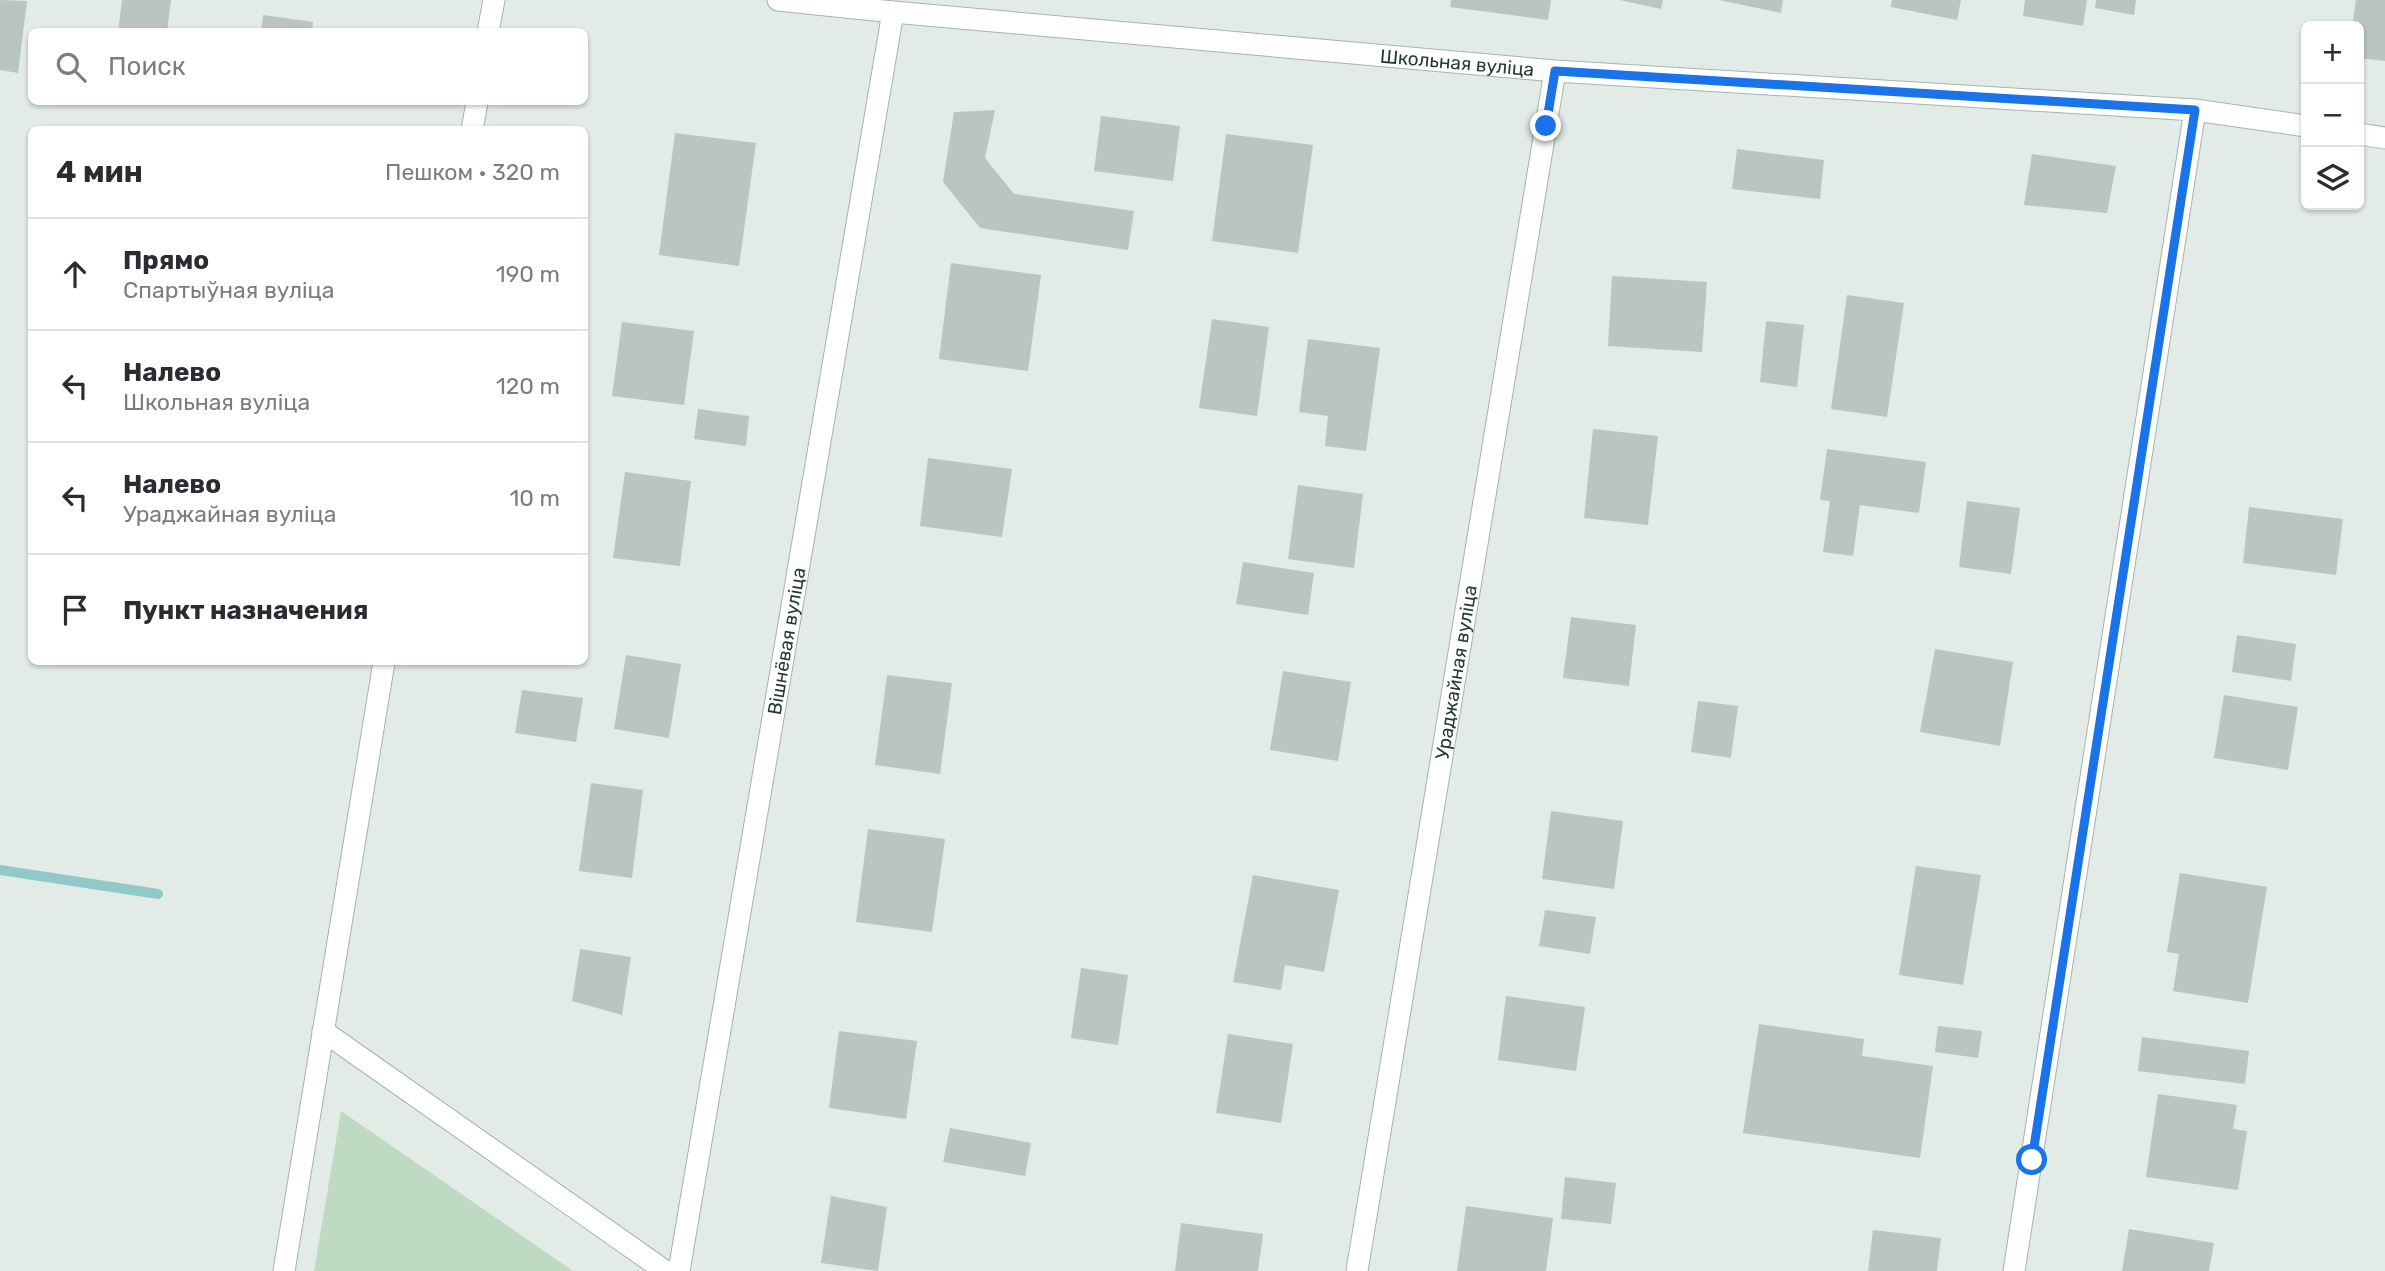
<!DOCTYPE html>
<html lang="ru">
<meta charset="utf-8">
<style>
:root{--surface:#fff;--page:#f7f7f7;--text:#2b2b33;--muted:#7c7c81;--line:#e1e1e2}
body{margin:0;font-family:Rubik,sans-serif;background:var(--page);color:var(--text)}
.controls{position:absolute;right:21px;top:21px;display:grid;overflow:hidden;border-radius:10px;box-shadow:0 2px 5px #0004}
.controls button{width:63px;height:63px;display:grid;place-items:center;padding:0;border:0;border-bottom:2px solid var(--line);background:var(--surface);color:var(--text);font:35px sans-serif}
.stop{position:absolute;width:21px;height:21px;margin:-16px;border:5px solid #1a73e8;border-radius:50%;background:#fff}
.stop.end{background:#1a73e8;border-color:#fff;box-shadow:0 2px 7px #0008}
.list{margin:0;padding:0;list-style:none}
h2{display:flex;justify-content:space-between;align-items:center;height:91px;margin:0;padding:0 28px;font-size:30px}
h2 small{font-size:23px;font-weight:400;color:var(--muted)}
.list li{display:grid;grid-template-columns:46px 1fr auto;gap:21px;align-items:center;box-sizing:border-box;height:112px;padding:0 28px;border-top:2px solid var(--line)}
.list b{display:block;font-size:26px;white-space:nowrap}
.list p{margin:0;font-size:23px;white-space:nowrap;color:var(--muted)}
.list em{font-size:23px;font-style:normal;color:var(--muted)}
.icon{flex:none;width:38px;height:38px;fill:none;stroke:currentColor;stroke-width:2;stroke-linecap:round;stroke-linejoin:round}
.map{position:relative;flex:none;width:2385px;height:1271px;overflow:hidden}
.search{position:absolute;background:var(--surface);box-shadow:0 2px 5px #0004;left:28px;top:28px;width:560px;height:77px;display:flex;align-items:center;gap:18px;box-sizing:border-box;padding:0 24px;border-radius:10px;color:var(--muted);font-size:26px}
.panel{position:absolute;background:var(--surface);box-shadow:0 2px 5px #0004;left:28px;top:126px;width:560px;height:539px;border-radius:10px}
.map>svg:first-child{display:block}
</style>
<div class="map">
<svg width="2385" height="1271" viewBox="0 0 2385 1271">
<rect width="100%" height="100%" fill="#e3ebe6"/>
<!-- green -->
<path fill="#bedac2" d="M341,1111l232,160h-259z"/>
<g fill="none" stroke-linecap="round" stroke-linejoin="round">
<!-- stream -->
<path stroke="#91c9ca" stroke-width="10" d="M0,870l158,24"/>
</g>
<!-- building -->
<path fill="#b9c6bf" d="M0,0l27,1 -9,72 -18,-3z
M122,0h49l-4,32h-49z
M1451,0h100l-3,20 -98,-13z
M1620,0h43l-2,9z
M1719,0h64l-2,13z
M1892,0h69l-4,20 -66,-13z
M2025,0h62l-4,26 -60,-10z
M2096,0h40l-2,15 -39,-7z
M2356,0h29v61l-26,-3v-32h-7z
M263,15l50,7 -1,10h-51z
M995,110l-10,48 29,36 120,17 -6,39 -148,-22 -37,-46 11,-70z
M1101,116l79,10 -7,55 -79,-10z
M675,133l81,10 -17,123 -80,-11z
M1226,134l87,11 -15,108 -86,-12z
M1737,149l87,11 -4,39 -88,-10z
M2032,154l84,12 -9,47 -83,-8z
M951,263l90,12 -13,96 -89,-12z
M1612,276l95,6 -5,70 -94,-6z
M1847,295l57,8 -17,114 -56,-8z
M1212,319l57,8 -12,89 -58,-8z
M1766,321l38,4 -7,62 -37,-5z
M622,322l72,9 -10,74 -72,-9z
M1308,339l72,9 -14,103 -41,-5 3,-30 -29,-4z
M698,409l51,7 -3,30 -52,-7z
M1593,429l65,7 -10,89 -64,-7z
M1827,449l99,13 -7,51 -59,-8 -7,51 -30,-4 7,-51 -10,-1z
M928,458l84,11 -10,68 -82,-11z
M625,472l66,9 -11,85 -67,-8z
M1298,485l65,9 -9,74 -66,-9z
M1967,501l53,7 -9,66 -52,-7z
M2249,507l94,12 -7,56 -93,-12z
M1243,562l71,11 -6,42 -72,-11z
M1571,617l65,8 -7,61 -66,-8z
M2237,635l59,9 -5,37 -59,-9z
M1935,649l78,13 -13,84 -80,-14z
M626,655l55,9 -12,74 -55,-9z
M1283,671l68,11 -13,79 -68,-11z
M887,675l65,8 -12,91 -65,-9z
M522,690l61,8 -7,44 -61,-9z
M2224,695l74,12 -10,63 -74,-12z
M1698,701l40,5 -7,52 -40,-6z
M591,783l52,7 -11,88 -53,-7z
M1551,811l72,10 -9,68 -72,-10z
M868,829l77,10 -13,93 -76,-10z
M1916,866l65,9 -18,110 -64,-10z
M2180,873l87,14 -19,116 -75,-12 6,-37 -12,-2z
M1253,875l86,15 -15,82 -39,-7 -4,25 -48,-8z
M1545,910l51,7 -6,37 -51,-8z
M580,949l51,8 -9,58 -50,-14z
M1081,968l47,7 -10,70 -47,-7z
M1506,996l79,11 -9,64 -78,-11z
M1759,1024l105,15 -2,17 71,10 -13,92 -177,-25z
M1938,1026l44,5 -4,27 -43,-6z
M839,1031l78,10 -11,78 -77,-11z
M1228,1034l65,10 -12,79 -65,-10z
M2142,1037l107,14 -4,33 -107,-13z
M2158,1094l79,11 -4,24 14,2 -9,59 -92,-13z
M950,1128l81,15 -6,33 -82,-14z
M1565,1177l51,6 -5,41 -50,-5z
M831,1196l56,11 -9,64 -57,-8z
M1466,1206l87,12 -7,53h-89z
M1181,1223l82,11 -5,37h-83z
M2129,1229l85,14 -5,28h-87z
M1873,1230l68,8 -4,33h-69z"/>
<g fill="none" stroke-linecap="round" stroke-linejoin="round">
<defs>
<g id="street">
<path d="M488,32l6,-32"/>
<path d="M472,130l5,-28"/>
<path d="M323,1031l342,240"/>
<path d="M284,1271l100,-609"/>
<path id="s1" d="M679,1271l214,-1259"/>
<path id="s2" d="M1357,1271l198,-1200"/>
<path d="M2014,1271l181,-1161"/>
</g>
<g id="secondary">
<path id="s3" d="M778,0l115,12 662,59 640,39 111,16"/>
<path d="M2359,134l26,4"/>
</g>
</defs>
<!-- street casing -->
<use href="#street" stroke="#a6b3ac" stroke-width="23"/>
<!-- secondary casing -->
<use href="#secondary" stroke="#a3b6ad" stroke-width="23"/>
<!-- street -->
<use href="#street" stroke="#fff" stroke-width="21"/>
<!-- secondary -->
<use href="#secondary" stroke="#fff" stroke-width="21"/>
</g>
<g fill="none" stroke-linecap="round" stroke-linejoin="round">
<!-- route -->
<path stroke="#1a73e8" stroke-width="9" d="M1546,126l9,-55 640,39 -163,1050"/>
</g>
<g text-anchor="middle" dominant-baseline="central" stroke-width="6" stroke-linejoin="round" paint-order="stroke">
<!-- street labels -->
<g font-size="19" fill="#253b32" stroke="#f3f8f5">
<text stroke="none"><textPath href="#s3" startOffset="682">Школьная вуліца</textPath></text>
<text stroke="none"><textPath href="#s1" startOffset="639">Вішнёвая вуліца</textPath></text>
<text stroke="none"><textPath href="#s2" startOffset="607">Ураджайная вуліца</textPath></text>
</g>
</g>
</svg>
<div class="controls">
<button>+</button>
<button>−</button>
<button><svg class="icon" aria-label="layers" viewBox="0 0 24 24"><path d="M12 4l9 5-9 5-9-5zM3 14l9 5 9-5"/></svg></button>
</div>
<div class="stop" style="left:2032px;top:1160px"></div>
<div class="stop end" style="left:1546px;top:126px"></div>
<div class="search"><svg class="icon" aria-label="search" viewBox="0 0 24 24"><circle cx="10" cy="10" r="6"/><path d="M15 15l6 6"/></svg>Поиск</div>
<section class="panel">
<h2>4 мин<small>Пешком · 320 m</small></h2>
<ul class="list">
<li><svg class="icon" aria-label="ahead" viewBox="0 0 24 24"><path d="M12 20V5M6 11l6-6 6 6"/></svg><div><b>Прямо</b><p>Спартыўная вуліца</p></div><em>190 m</em></li>
<li><svg class="icon" aria-label="left" viewBox="0 0 24 24"><path d="M17 20v-9H6M10 6l-5 5 5 5"/></svg><div><b>Налево</b><p>Школьная вуліца</p></div><em>120 m</em></li>
<li><svg class="icon" aria-label="left" viewBox="0 0 24 24"><path d="M17 20v-9H6M10 6l-5 5 5 5"/></svg><div><b>Налево</b><p>Ураджайная вуліца</p></div><em>10 m</em></li>
<li><svg class="icon" aria-label="arrive" viewBox="0 0 24 24"><path d="M6 21V4h12l-3 4 3 4H6"/></svg><div><b>Пункт назначения</b></div></li>
</ul>
</section>
</div>
